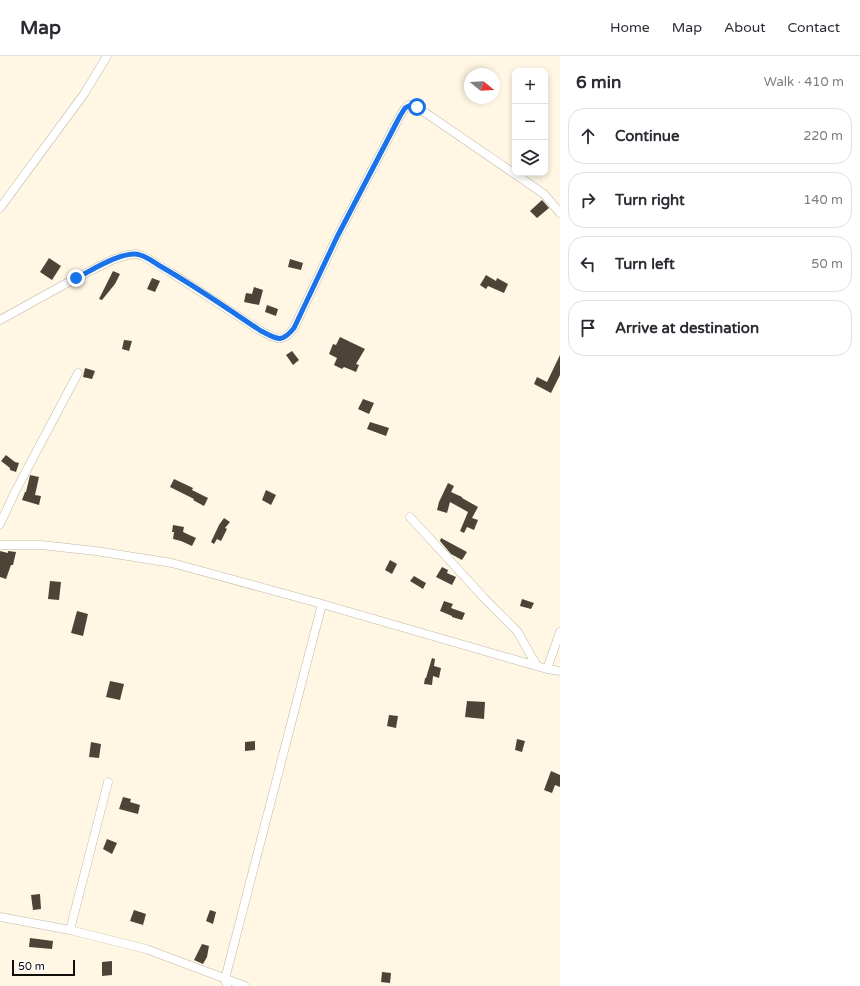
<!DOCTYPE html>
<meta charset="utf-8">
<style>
:root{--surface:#fff;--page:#f7f7f7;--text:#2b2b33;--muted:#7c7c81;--line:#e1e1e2}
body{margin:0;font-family:"Varela Round",sans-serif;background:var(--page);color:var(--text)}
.controls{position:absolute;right:12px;top:12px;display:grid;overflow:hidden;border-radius:8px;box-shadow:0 2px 6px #0003}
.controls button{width:36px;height:36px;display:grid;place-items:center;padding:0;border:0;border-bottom:1px solid var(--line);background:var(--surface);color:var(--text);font:20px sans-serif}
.compass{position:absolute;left:464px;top:12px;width:36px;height:36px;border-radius:50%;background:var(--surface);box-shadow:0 2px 6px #0003;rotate:108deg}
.scale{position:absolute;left:12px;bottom:10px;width:63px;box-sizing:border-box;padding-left:4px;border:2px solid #120f0a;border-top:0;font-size:11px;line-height:14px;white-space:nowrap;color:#120f0a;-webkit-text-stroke:3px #fff;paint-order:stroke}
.stop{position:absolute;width:12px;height:12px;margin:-9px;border:3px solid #1a73e8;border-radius:50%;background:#fff}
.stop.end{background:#1a73e8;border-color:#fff;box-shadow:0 1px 4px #0008}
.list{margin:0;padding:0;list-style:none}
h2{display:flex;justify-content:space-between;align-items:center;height:52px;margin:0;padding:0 16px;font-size:17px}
h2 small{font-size:13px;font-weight:400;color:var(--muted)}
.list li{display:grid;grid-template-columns:26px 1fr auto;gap:12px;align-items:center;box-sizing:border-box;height:56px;margin:0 8px 8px;padding:0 8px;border:1px solid var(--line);border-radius:16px}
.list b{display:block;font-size:15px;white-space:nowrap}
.list em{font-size:13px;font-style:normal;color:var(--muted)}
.icon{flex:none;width:22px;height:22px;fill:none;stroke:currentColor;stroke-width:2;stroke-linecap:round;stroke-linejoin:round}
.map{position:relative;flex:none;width:560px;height:930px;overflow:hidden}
header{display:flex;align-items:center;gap:24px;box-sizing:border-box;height:56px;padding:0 20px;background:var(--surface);border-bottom:1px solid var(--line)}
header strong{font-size:19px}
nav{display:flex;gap:22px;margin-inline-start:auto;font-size:14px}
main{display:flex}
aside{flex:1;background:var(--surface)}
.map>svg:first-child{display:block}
</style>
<header>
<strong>Map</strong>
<nav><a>Home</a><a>Map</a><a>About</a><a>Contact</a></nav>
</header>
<main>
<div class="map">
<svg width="560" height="930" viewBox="0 0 560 930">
<rect width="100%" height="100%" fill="#fff6e4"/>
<!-- building -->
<path fill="#4c4537" d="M542,144l7,8 -12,10 -7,-7z
M49,202l12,8 -9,14 -12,-8z
M290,203l13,4 -2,7 -13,-3z
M113,215l7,3 -5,10 -13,16 -3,-1z
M486,219l10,6 1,-3 11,6 -4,9 -16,-7 -2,3 -6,-4z
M152,222l8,3 -5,11 -8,-3z
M254,231l9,3 -4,15 -15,-3 2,-9 6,1z
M267,249l11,4 -2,7 -11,-4z
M340,281l25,12 -9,15 3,1 -3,7 -12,-5 -2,2 -8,-4 3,-7 -8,-4 4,-10 3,1z
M124,284l8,1 -3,10 -7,-2z
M292,295l7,9 -6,5 -7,-10z
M560,299v20l-9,18 -17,-9 3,-7 10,5z
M85,312l10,3 -3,8 -9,-2z
M363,343l11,4 -5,11 -11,-5z
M370,366l19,6 -3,8 -19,-7z
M6,399l9,7 4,1 -3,9 -6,-2v-2l-9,-7z
M30,419l9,2 -4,18 6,1 -2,9 -17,-5 3,-8h1z
M174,423l19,9 -1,2 16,8 -4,8 -11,-6 1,-1 -24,-12z
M448,427l6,3 -3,6 11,5v1l16,9 -6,11 6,2 -4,10 -7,-3 -3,6 -4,-2 8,-19 -18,-10 -3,11 -10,-3 2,-8z
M266,434l10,5 -5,10 -9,-5z
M224,462l6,4 -5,6 2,1 -6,12 -4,-2 -3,5 -3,-2 8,-17z
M173,469l11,2 -1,5 13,6 -4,8 -11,-5 -8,-2 1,-7h-2z
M441,482l26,14 -5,8 -11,-6 -11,-13z
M0,495l8,2v-2l8,1 -3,13h-2l-5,14 -6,-2z
M390,504l7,4 -5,10 -7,-4z
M442,511l6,3 -1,3 9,4 -4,8 -16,-8z
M414,520l12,7 -3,6 -13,-8z
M50,525l11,1 -2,18 -11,-1z
M522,543l12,4 -3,6 -11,-3z
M444,545l9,3 -2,4 14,5 -3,7 -10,-3v-1l-12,-5z
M77,555l11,3 -5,22 -12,-3z
M432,602l3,1 -1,7 7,2 -2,10 -6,-2 -1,9 -8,-1 1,-6h1z
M110,625l14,3 -4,16 -14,-3z
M467,645l18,1 -1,17 -19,-2z
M389,659l9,1 -2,12 -9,-2z
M517,683l8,2 -3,11 -7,-2z
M255,685v9l-10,1v-9z
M91,686l10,2 -2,14 -10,-1z
M551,715l9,4v12l-5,-2 -3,8 -8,-3z
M123,741l8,2 -1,3 10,3 -2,9 -19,-5z
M107,783l10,4 -5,11 -9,-5z
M40,838l1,15 -8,1 -2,-15z
M134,854l12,4 -3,11 -13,-4z
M210,854l6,2 -3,12 -7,-3z
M30,882l23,3 -1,8 -23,-2z
M202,888l7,2 -2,11 -4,7 -9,-4z
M112,905v14l-10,1v-14z
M382,916l9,1 -1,10 -9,-1z"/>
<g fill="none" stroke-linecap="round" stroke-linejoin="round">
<defs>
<path id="minor" d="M0,152l84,-114 23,-38
M0,264l76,-42 36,-18 15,-5 10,-1 6,2 27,16 91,59c16,8 20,13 33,-3l43,-91 63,-121 5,-8 4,-3 8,2 127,87 16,19
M410,461l75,82 32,32 20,35
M0,468l15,-32 63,-119
M0,489h41l55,6 76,12 150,41 225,65 13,2
M547,613l13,-37
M0,861l70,13 76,19 99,37
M70,874l38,-148
M227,930l-2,-7 97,-375"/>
</defs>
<!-- minor casing -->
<use href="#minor" stroke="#c1b8a8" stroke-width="9"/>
<!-- minor -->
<use href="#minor" stroke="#fff" stroke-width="8"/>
</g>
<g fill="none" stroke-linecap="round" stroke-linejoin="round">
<!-- route -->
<path stroke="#1a73e8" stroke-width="5" d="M76,222c17,-8 40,-24 59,-24 9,0 18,8 25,12 35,20 68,43 101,65 16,8 20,13 33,-3l43,-91 63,-121 5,-8 4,-2 8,1"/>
</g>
</svg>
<div class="controls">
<button>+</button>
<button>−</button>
<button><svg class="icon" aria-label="layers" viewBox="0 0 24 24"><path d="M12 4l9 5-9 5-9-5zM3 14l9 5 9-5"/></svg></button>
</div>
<svg class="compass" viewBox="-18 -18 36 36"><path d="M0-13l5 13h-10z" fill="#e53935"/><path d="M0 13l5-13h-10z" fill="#7c7c81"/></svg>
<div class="scale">50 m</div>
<div class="stop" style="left:417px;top:51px"></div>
<div class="stop end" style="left:76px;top:222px"></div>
</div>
<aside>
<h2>6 min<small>Walk · 410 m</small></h2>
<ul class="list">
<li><svg class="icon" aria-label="ahead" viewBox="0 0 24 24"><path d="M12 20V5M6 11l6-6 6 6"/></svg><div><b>Continue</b></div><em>220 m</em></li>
<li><svg class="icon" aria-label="right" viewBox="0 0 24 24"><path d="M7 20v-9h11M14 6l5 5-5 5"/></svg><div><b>Turn right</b></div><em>140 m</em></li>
<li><svg class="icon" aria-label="left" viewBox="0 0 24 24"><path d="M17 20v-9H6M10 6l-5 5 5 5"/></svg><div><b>Turn left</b></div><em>50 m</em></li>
<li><svg class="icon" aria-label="arrive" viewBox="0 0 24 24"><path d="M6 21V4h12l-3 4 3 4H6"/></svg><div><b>Arrive at destination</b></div></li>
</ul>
</aside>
</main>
